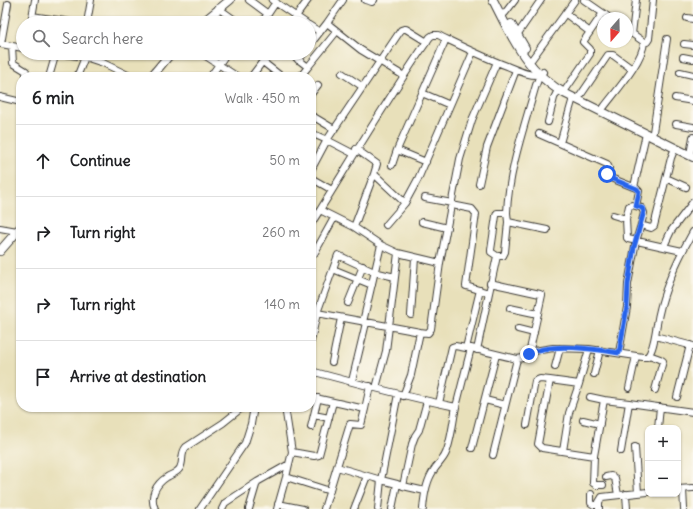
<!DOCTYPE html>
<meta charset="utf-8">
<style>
:root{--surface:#fff;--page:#f6f6f6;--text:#202124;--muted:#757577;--line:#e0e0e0}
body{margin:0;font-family:Delius,sans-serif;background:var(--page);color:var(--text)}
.controls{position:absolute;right:12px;bottom:12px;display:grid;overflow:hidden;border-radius:8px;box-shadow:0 1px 3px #0004}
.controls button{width:36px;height:36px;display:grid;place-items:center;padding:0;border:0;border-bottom:1px solid var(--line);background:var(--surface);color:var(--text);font:20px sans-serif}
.compass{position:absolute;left:597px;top:12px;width:36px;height:36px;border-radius:50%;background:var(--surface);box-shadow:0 1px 3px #0004;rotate:200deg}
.stop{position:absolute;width:12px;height:12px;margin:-9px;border:3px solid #2563eb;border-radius:50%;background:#fff}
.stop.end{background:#2563eb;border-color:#fff;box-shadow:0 1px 4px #0008}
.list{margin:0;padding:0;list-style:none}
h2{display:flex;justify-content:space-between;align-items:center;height:52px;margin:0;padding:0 16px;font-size:17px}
h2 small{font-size:13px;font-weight:400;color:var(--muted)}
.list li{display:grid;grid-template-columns:26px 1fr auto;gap:12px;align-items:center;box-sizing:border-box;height:72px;padding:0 16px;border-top:1px solid var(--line)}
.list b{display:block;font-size:15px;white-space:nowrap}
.list em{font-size:13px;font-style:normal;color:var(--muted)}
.icon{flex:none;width:22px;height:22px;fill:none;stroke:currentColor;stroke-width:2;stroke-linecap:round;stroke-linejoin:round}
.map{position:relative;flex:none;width:693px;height:509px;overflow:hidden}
.search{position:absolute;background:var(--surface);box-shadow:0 1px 3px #0004;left:16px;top:16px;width:300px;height:44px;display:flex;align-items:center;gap:10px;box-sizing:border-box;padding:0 14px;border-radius:22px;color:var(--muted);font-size:15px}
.panel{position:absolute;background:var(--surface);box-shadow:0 1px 3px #0004;left:16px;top:72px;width:300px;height:340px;border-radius:16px}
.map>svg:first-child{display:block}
</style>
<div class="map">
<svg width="693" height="509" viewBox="0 0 693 509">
<rect width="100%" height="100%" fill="#fbf7ec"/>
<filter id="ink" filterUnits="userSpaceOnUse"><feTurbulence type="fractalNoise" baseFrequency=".025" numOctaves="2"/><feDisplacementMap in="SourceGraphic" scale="8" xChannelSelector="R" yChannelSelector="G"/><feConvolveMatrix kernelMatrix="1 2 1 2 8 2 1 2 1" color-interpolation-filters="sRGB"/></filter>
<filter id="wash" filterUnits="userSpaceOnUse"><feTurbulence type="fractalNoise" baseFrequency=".012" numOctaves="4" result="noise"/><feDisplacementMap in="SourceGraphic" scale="16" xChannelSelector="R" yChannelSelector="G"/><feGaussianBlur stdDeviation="0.9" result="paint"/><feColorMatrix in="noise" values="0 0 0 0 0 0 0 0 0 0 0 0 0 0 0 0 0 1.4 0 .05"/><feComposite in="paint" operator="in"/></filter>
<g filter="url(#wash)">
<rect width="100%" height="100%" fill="#e8e0ba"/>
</g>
<g filter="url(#ink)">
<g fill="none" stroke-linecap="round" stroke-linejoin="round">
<defs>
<path id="minor" d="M249,0l19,14 8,-12
M272,0l34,23
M343,0l-16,23 34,27 43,26
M365,0l7,2 2,-2
M584,0l26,18
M8,4l-7,40 22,4
M218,8l21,15
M505,13l10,-13
M566,14l24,18
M32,16l45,7
M687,18l6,1
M31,23l4,-23
M87,23l4,-23
M261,23l7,-9
M291,23l17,-23
M309,25l11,7
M632,34l4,-34
M517,35l24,-35
M644,42h3l2,-3 4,-39
M684,44l9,1
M12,46l1,17 13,8v6
M309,46l18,-23
M57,53l28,4 18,6 29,14
M201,53l37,24
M290,53l18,14 29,-36
M683,57l10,2
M532,59l43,-59
M298,60l6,-7
M263,62l19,15
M497,62l-25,58 -12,39 -20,104 -42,-10 -17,-8 -27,-18 -34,-17c36,-58 71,-117 110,-173l3,-2h5c23,11 45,22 69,31 10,4 21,10 33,9l3,-3
M680,72l13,3
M342,73l21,14
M49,77l7,-24
M77,77l8,-20
M210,77l17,-24
M251,77l18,-24
M300,77l8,-10
M566,89l24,-35v-5l-7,-7 20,-29
M422,93l28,12
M311,94l7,-9
M580,96l28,-41h5l19,14
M0,97l21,5
M675,98l18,3
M604,107c12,-16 39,-46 40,-65l-17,-12
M314,117l20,12
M548,122l6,-24 4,-8
M676,124l17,3
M653,132l14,-93
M311,133l16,7 27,14
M539,134l68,30 2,4 -2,6 1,3 28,11 3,3 -3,15
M560,143l13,-45
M356,149l21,15 -3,10 31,29 13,-24 55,-127
M397,150l29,12
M690,155l3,-18
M392,165l5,-15 49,-111
M311,170l16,-30 74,-110 3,-1h2l21,13
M311,178l21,12
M666,178l20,9
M479,184l8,-37 29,-77
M634,187l12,-53
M425,198l27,5
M452,205l20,4 4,5 -10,72 23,7 -12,57
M613,215l13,4 1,19 1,1 54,12
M626,219l3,-13 3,-1 10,3 2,5 -3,12
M422,222l25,6
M508,222l39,8
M311,224l9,-14
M386,225l19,-22
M354,227l20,-53
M0,228l17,3
M664,246l7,-15 22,-29
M314,254l20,-36
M497,256h6l2,-4 3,-30 -1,-9
M333,269l39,16
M490,283l50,11 2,1 -13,59
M489,293l8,-37 -6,-4v-2l5,-34 1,-3h10c1,-40 18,-89 29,-128l4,-10
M348,303l15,-37
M510,308l28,6
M311,311l6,2 21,-58 36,17 21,5
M411,315l4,-57
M363,322l18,-77
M518,329l16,4
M655,336l38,10
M311,341l6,-28 103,19 8,1 3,-4 9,-66
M470,348h-4l14,-58
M589,349l-10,35 -29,-4 -12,64 4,4 52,8 10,-56 25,3
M619,353l8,-46 1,-23 8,-43 5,-16 10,3 3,-2 17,-68 4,-10
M649,355l11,4 3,2 -8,29
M332,362l9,-44
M555,367l5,-19
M311,371c48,13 96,26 145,36l15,-59 46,11 6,-1 11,-7 19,-3 36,1 54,8h4c7,-7 8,-23 10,-33 5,-32 20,-64 36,-92
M594,374l6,-24
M352,381l14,-58
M376,388l10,-37 12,-98
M629,388l7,-32
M403,396l8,-21 9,-43
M311,397l54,12 5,-23
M590,397l14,3
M677,397l13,-52
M485,400l20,5
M439,403l13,-56 3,-1 11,2
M314,415l15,3
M583,420l17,4
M527,425l8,-44 5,-2 10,1
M311,427l7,-29
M658,428l2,-21
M635,447l3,46 10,-1
M472,448l24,-93
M563,451l6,-38 10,-29
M621,451l8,-48 64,9
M292,452l22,4 5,-1 14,-53
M493,455l24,-96
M594,456l-1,27 3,2h7
M337,467l44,13 -3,29
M286,477l44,14
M606,477l5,-1 4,2 3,17
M397,484l-16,-4 17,-86
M678,489l15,-1
M683,489l1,20
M425,491l-22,-5 9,-42 3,-8 4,-6 8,-29
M591,494v9l3,2h5
M626,494l1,15
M278,504l25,5
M155,509c-6,-13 1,-25 12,-32 5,-3 10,-4 13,-9 4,-7 0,-14 6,-21l37,-24 20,-16
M200,509l45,-66 6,-19 3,-17
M222,509l3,-6 3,-2 29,-19
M249,509l8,-27 32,-18 3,-12 -7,-45
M277,509l9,-32 3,-13
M324,509l26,-85 11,1 4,-16
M354,509l13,-33
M392,509l5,-25 3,1
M423,509c1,-13 3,-28 11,-39 3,-5 8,-9 11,-15 6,-11 8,-35 11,-48
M599,509v-7l3,-5 36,-4"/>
<path id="major" d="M493,0c18,36 35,74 73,94l127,63
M202,23l28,-23
M511,24l14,24
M151,77l20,-24
M0,251l21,-24"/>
</defs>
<!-- minor casing -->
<use href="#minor" stroke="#3b3934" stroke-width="8"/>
<!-- major casing -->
<use href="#major" stroke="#3b3934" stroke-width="10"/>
<!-- minor -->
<use href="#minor" stroke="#fff" stroke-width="6"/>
<!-- major -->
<use href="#major" stroke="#fff" stroke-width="8"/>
</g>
</g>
<g fill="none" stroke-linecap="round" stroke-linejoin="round" filter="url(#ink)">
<!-- route -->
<path stroke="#2563eb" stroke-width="5" d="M529,354c21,-12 66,-5 90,-1l8,-46 1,-23 6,-37 10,-36 -2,-3 -6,-2 3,-14 -2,-3 -27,-11 -2,-1 -1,-3"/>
</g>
</svg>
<div class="controls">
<button>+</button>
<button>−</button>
</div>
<svg class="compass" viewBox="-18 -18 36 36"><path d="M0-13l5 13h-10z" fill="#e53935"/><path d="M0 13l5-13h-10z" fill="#757577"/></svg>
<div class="stop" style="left:607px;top:174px"></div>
<div class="stop end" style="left:529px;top:354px"></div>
<div class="search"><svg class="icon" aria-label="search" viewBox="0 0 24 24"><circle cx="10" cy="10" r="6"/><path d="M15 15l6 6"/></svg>Search here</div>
<section class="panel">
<h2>6 min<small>Walk · 450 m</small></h2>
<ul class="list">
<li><svg class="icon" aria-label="ahead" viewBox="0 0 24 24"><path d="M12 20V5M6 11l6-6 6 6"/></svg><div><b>Continue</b></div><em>50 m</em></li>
<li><svg class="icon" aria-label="right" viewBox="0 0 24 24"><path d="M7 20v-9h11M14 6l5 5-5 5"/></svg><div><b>Turn right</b></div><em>260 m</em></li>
<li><svg class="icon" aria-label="right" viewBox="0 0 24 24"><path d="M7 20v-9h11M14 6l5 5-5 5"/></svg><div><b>Turn right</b></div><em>140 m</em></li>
<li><svg class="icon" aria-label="arrive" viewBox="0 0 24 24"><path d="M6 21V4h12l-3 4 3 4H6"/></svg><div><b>Arrive at destination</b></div></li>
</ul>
</section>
</div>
